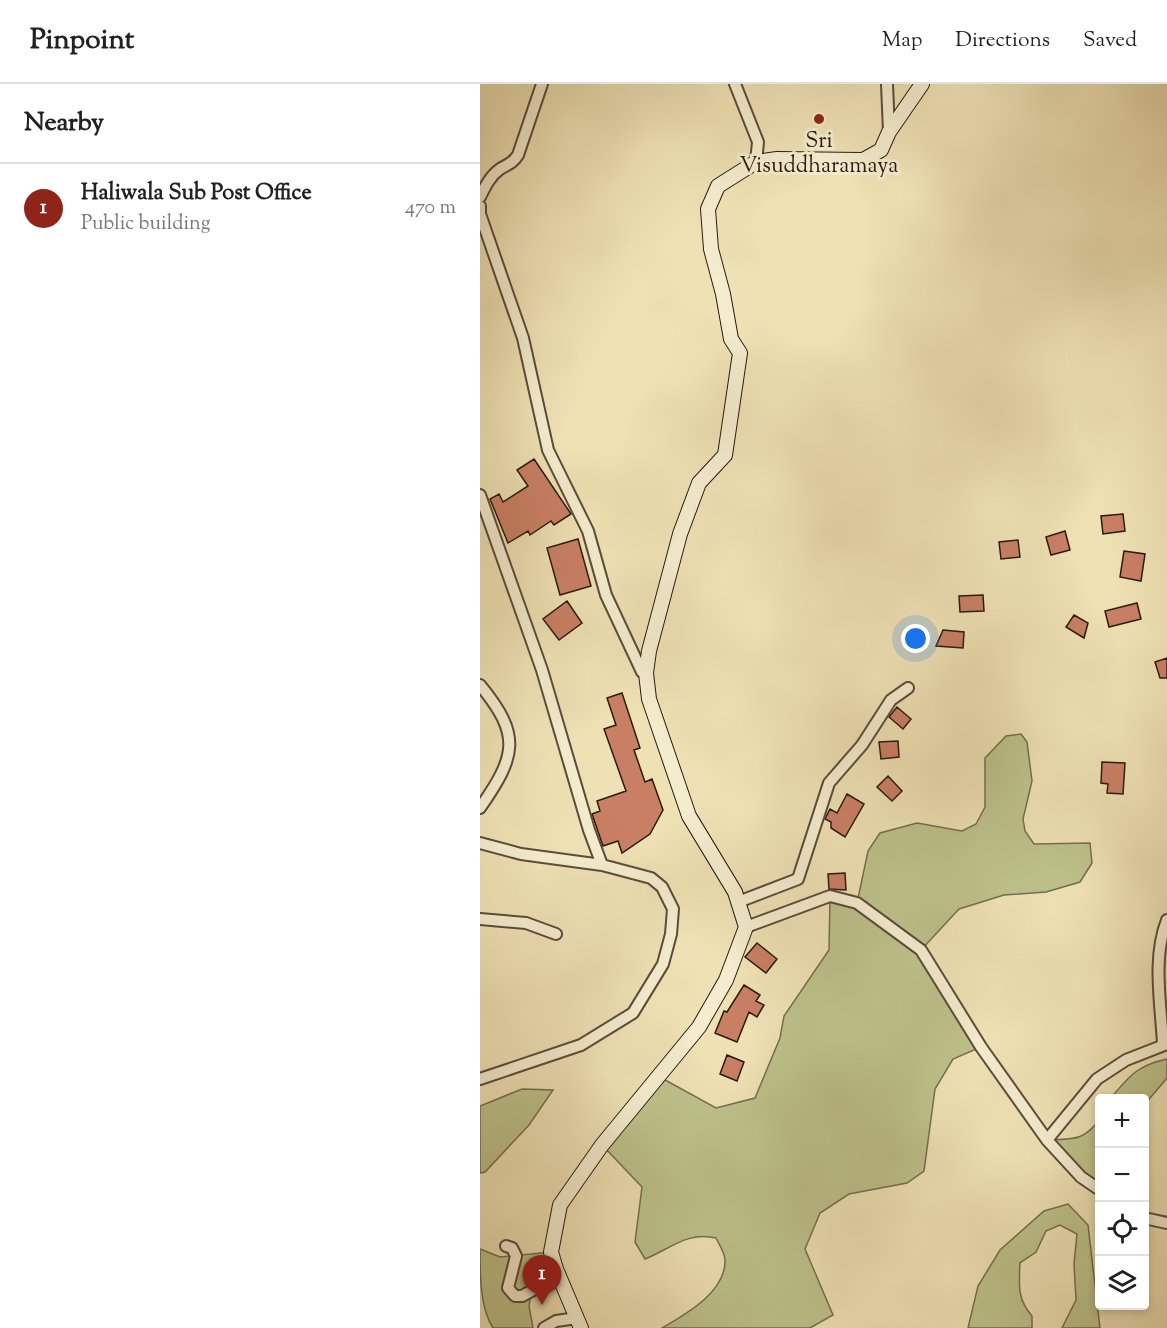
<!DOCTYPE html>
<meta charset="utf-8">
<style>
:root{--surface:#fff;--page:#f2f2f2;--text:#222;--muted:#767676;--line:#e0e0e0;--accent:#8f2418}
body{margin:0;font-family:"Sorts Mill Goudy",serif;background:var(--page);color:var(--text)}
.controls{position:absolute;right:18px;bottom:18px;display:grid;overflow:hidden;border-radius:6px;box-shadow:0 3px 9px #0003}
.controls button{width:54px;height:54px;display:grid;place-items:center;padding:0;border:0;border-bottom:2px solid var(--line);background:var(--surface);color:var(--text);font:30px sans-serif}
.you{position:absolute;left:436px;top:555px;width:21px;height:21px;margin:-15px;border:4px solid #fff;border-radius:50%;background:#1a73e8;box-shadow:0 0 0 9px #1a73e833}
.badge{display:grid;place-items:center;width:39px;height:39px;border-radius:50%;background:var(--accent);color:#fff;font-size:20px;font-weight:700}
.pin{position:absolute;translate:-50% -50px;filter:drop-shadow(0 2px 3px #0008)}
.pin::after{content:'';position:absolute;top:32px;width:21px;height:18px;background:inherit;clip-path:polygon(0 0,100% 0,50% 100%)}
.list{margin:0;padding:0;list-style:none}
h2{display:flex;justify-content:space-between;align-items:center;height:78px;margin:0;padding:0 24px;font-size:26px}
h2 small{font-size:20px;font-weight:400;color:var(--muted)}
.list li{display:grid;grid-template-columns:39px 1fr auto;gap:18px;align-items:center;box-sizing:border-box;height:90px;padding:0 24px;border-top:2px solid var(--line)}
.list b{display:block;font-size:22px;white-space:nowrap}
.list p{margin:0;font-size:20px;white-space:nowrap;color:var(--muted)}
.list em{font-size:20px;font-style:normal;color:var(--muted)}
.icon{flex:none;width:33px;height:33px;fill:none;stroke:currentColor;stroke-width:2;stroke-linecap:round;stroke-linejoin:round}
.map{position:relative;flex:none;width:687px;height:1244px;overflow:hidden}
header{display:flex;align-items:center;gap:36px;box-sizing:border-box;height:84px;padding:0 30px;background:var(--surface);border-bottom:2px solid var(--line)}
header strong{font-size:28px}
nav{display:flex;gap:33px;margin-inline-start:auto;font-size:21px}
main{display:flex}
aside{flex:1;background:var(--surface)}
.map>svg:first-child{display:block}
</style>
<header>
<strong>Pinpoint</strong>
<nav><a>Map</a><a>Directions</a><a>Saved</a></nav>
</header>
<main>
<aside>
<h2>Nearby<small></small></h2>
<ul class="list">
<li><span class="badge">1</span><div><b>Haliwala Sub Post Office</b><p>Public building</p></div><em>470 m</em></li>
</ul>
</aside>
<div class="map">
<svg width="687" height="1244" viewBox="0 0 687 1244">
<rect width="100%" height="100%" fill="#eee1b4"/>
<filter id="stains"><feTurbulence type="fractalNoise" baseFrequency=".00333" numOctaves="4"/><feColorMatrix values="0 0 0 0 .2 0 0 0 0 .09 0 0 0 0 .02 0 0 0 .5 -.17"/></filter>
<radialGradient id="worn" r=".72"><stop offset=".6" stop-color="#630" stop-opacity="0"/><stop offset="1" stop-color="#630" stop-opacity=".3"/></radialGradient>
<!-- green -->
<path fill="#bdc18a" stroke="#746e4e" stroke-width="1.5" d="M541,650l6,8 5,39 -9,38 2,12 9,13 56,-1 2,20 -12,19 -34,10 -42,3 -45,14 -38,41 60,97 -28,12 -18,30 -11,82 -17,12 -58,11 -29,19 -15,36 28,66 -23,13h-148c24,-14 64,-36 63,-68 0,-7 -6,-16 -9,-22 -28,-7 -46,11 -71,21l-10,-17 7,-55 -40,-42 56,-69 58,32 39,-10 25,-60 4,-22 45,-66 1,-54 27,7 11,-52 12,-18 37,-10 45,8 14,-7 9,-17v-49l21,-22z
M687,975v19l-22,26 -1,-6h-33c18,-22 27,-33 56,-39z
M42,1005l31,1 -24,35 -44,47 -5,1v-67z
M619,1036v70l-52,-50c25,-1 37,1 52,-20z
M588,1120l20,21 12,103h-38l14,-28 -2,-36 3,-30 -17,-9 -14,6 -10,21 -16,11c-1,22 -3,36 12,53v12h-64l10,-42 22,-36 44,-39z
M0,1165l20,8 51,-5 8,24 -28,18 -2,12 4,22h-40c-13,-20 -13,-53 -13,-79z"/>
<!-- building -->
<path fill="#c97f64" stroke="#2a1a11" stroke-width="1.5" d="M54,375l37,55 -17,11 -3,-4 -21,14 -2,-4 -20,12 -18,-44 9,-5 4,8 25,-16 -11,-16z
M643,430l2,17 -22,3 -2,-18z
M585,447l5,19 -19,5 -5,-18z
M98,455l13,47 -31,9 -13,-47z
M538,456l2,17 -19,2 -2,-17z
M644,467l21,3 -4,27 -21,-4z
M503,511l1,16 -24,1 -1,-16z
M87,517l15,22 -23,17 -16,-21z
M657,519l4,16 -32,8 -4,-16z
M594,531l14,8 -4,15 -18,-11z
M463,546l21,2 -1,16 -27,-2z
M687,574v20h-7l-5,-16z
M142,609l18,55 -6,2 11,32 7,-3 11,31 -13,24 -28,19 -4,-12 -15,5 -11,-32 8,-3 -3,-10 29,-10 -22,-62 12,-4 -9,-27z
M417,623l14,12 -8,10 -14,-12z
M418,657l1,16 -18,2 -2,-17z
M622,678l23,1 -2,31 -16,-1 1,-9 -7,-1z
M408,692l14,15 -10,10 -15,-14z
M367,710l17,10 -19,33 -14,-9v-6l-6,-3 5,-10 7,4z
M365,789l1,17 -17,-1 -1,-15z
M277,859l20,16 -11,14 -21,-16z
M264,901l16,10 -4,6 8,4 -7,12 -8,-5 -12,30 -22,-9 9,-22 3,1z
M247,971l17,7 -7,19 -17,-7z"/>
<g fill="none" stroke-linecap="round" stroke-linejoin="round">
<defs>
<path id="street" d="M255,0l23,58 -2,20
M407,0l2,48
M0,113c5,-10 10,-21 20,-28 8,-5 12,-5 18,-14l24,-71
M0,122v8l43,124 25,112 40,81 18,64 36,77 4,1
M0,411l62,175 47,160 13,35
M0,601c42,51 36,71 0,123
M0,759l41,11 81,11 49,13 11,9 11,22 -2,25 -8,30 -30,49 -52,32 -101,34
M258,818l60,-23 31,-96 33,-38 29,-45 17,-12
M0,835l46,4 30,11
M266,843l84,-31 27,7 64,47 60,97 66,93 34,37 19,13
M683,960c-2,-40 -11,-86 4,-124
M567,1056l50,-61 29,-19 41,-16
M664,1134l23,5
M26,1162l6,2 4,8 -8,32 7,8h7l37,-20
M64,1244l12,-7 21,-3"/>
<path id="secondary" d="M101,1244l-25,-59 -5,-17 9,-47 42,-60 97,-118 27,-47 20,-53 -11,-35 -46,-76 -40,-117 -3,-26 3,-22 31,-117 19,-51 26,-28 15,-102 -9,-14 -8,-45 -12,-45 -3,-40 10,-23 38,-24 21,-3 86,1 18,-10 8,-18 33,-48"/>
</defs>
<!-- street casing -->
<use href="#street" stroke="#5b4c3a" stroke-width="14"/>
<!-- secondary casing -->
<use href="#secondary" stroke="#2a1a11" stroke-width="16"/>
<!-- street -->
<use href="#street" stroke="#f4ecce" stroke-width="10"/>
<!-- secondary -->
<use href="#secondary" stroke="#f4ecce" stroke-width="14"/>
</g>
<!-- markers -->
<circle fill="#8f2418" stroke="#f4ecce" stroke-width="2" cx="339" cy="35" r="6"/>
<g text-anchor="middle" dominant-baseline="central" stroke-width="6" stroke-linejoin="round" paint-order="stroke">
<!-- poi labels -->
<g font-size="22" fill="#2a1a11" stroke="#f4ecce">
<text x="339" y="58">Sri<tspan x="339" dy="25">Visuddharamaya</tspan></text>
</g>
</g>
<rect width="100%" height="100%" filter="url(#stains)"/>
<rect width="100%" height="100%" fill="url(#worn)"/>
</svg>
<div class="controls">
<button>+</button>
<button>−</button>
<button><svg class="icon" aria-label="locate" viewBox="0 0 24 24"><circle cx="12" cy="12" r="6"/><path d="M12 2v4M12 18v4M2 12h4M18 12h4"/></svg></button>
<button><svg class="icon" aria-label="layers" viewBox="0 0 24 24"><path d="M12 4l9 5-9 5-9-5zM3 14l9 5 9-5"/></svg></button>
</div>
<div class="you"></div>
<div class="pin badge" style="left:62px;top:1221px">1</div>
</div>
</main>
